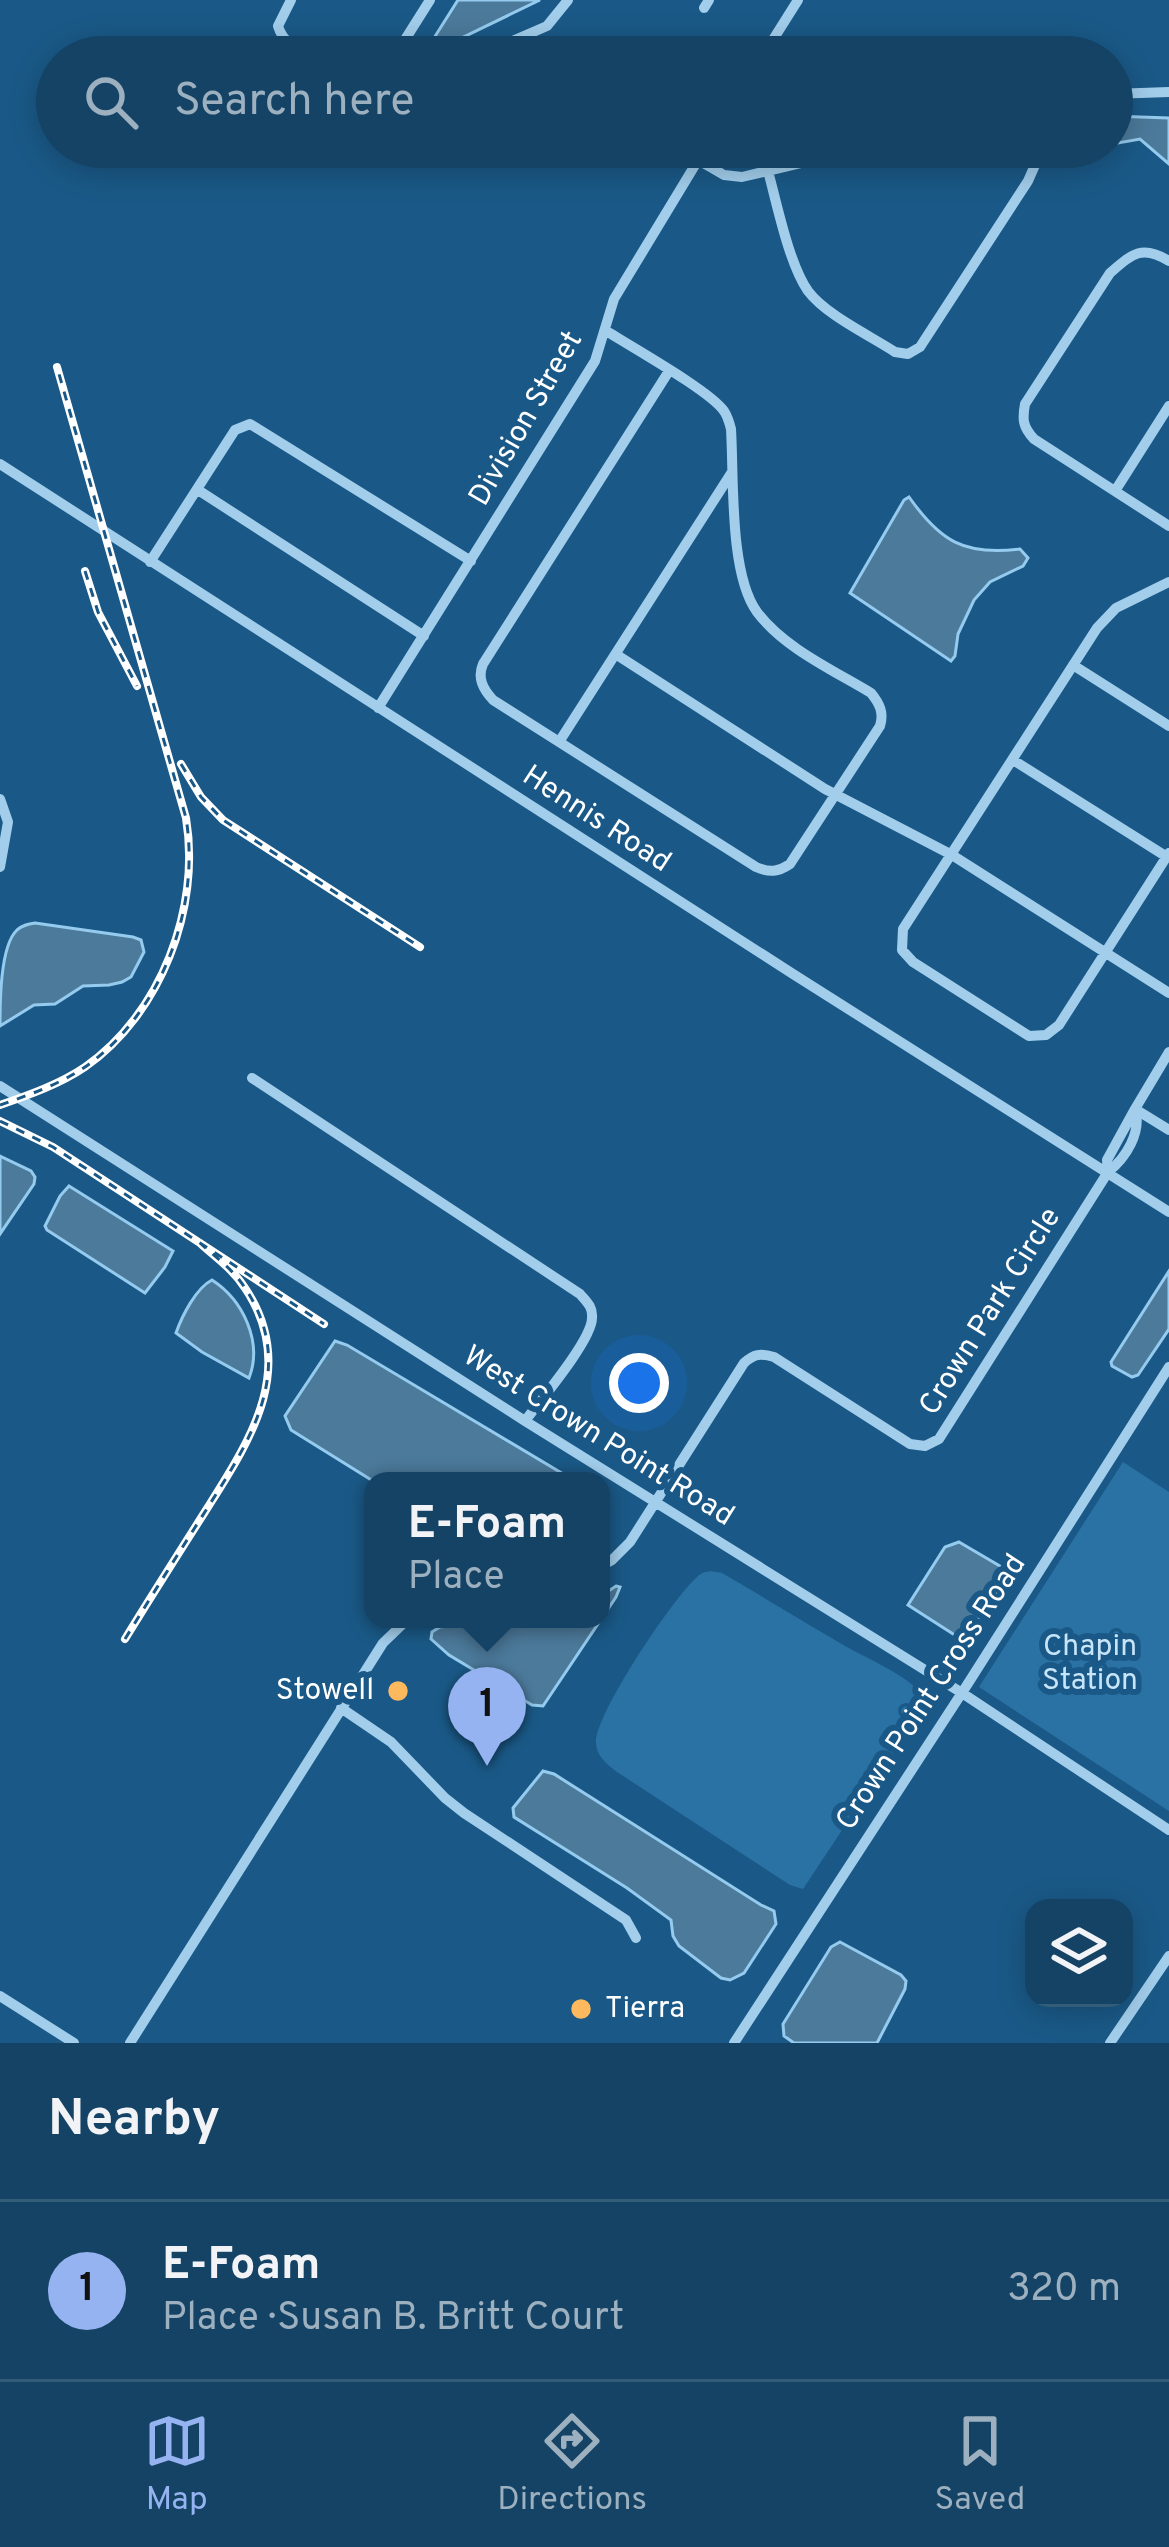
<!DOCTYPE html>
<meta charset="utf-8">
<style>
:root{--surface:#144365;--page:#1d4a6b;--text:#f1f3f6;--muted:#9db0bf;--line:#335c79;--accent:#95b2f1}
body{margin:0;font-family:Overpass,sans-serif;background:var(--page);color:var(--text)}
.controls{position:absolute;right:36px;bottom:36px;display:grid;overflow:hidden;border-radius:24px;box-shadow:0 6px 30px #0003}
.controls button{width:108px;height:108px;display:grid;place-items:center;padding:0;border:0;border-bottom:3px solid var(--line);background:var(--surface);color:var(--text);font:60px sans-serif}
.you{position:absolute;left:639px;top:1383px;width:42px;height:42px;margin:-30px;border:9px solid #fff;border-radius:50%;background:#1a73e8;box-shadow:0 0 0 18px #1a73e833}
.badge{display:grid;place-items:center;width:78px;height:78px;border-radius:50%;background:var(--accent);color:#111;font-size:39px;font-weight:700}
.pin{position:absolute;translate:-50% -99px;filter:drop-shadow(0 3px 6px #0008)}
.pin::after{content:'';position:absolute;top:63px;width:42px;height:36px;background:inherit;clip-path:polygon(0 0,100% 0,50% 100%)}
.popup{position:absolute;left:364px;top:1472px;width:246px;height:156px;box-sizing:border-box;display:grid;place-content:center;border-radius:24px;background:var(--surface);filter:drop-shadow(0 3px 9px #0005);font-size:39px;white-space:nowrap;color:var(--muted)}
.popup b{font-size:45px;color:var(--text)}
.popup::after{content:'';position:absolute;left:50%;top:100%;margin-left:-24px;border:24px solid transparent;border-top-color:var(--surface)}
.list{margin:0;padding:0;list-style:none}
h2{display:flex;justify-content:space-between;align-items:center;height:156px;margin:0;padding:0 48px;font-size:51px}
h2 small{font-size:39px;font-weight:400;color:var(--muted)}
.list li{display:grid;grid-template-columns:78px 1fr auto;gap:36px;align-items:center;box-sizing:border-box;height:180px;padding:0 48px;border-top:3px solid var(--line)}
.list b{display:block;font-size:45px;white-space:nowrap}
.list p{margin:0;font-size:39px;white-space:nowrap;color:var(--muted)}
.list em{font-size:39px;font-style:normal;color:var(--muted)}
.icon{flex:none;width:66px;height:66px;fill:none;stroke:currentColor;stroke-width:2;stroke-linecap:round;stroke-linejoin:round}
.map{position:relative;flex:none;width:1169px;height:2043px;overflow:hidden}
.search{position:absolute;background:var(--surface);box-shadow:0 6px 30px #0003;left:36px;right:36px;top:36px;height:132px;display:flex;align-items:center;gap:30px;box-sizing:border-box;padding:0 42px;border-radius:66px;color:var(--muted);font-size:45px}
.sheet{height:336px;background:var(--surface)}
nav{display:flex;justify-content:space-around;align-items:center;box-sizing:border-box;height:168px;border-top:3px solid var(--line);background:var(--surface);font-size:33px;color:var(--muted)}
nav a{display:grid;justify-items:center;gap:6px}
nav .on{color:var(--accent)}
.map>svg:first-child{display:block}
</style>
<div class="map">
<svg width="1169" height="2043" viewBox="0 0 1169 2043">
<rect width="100%" height="100%" fill="#1a5987"/>
<!-- green -->
<path fill="#2a72a4" d="M1123,1462l46,30v319l-190,-124z
M711,1571l11,2c41,24 82,49 123,73 26,15 62,28 80,52l-2,9 -18,28 -102,154 -13,-4 -173,-113c-10,-8 -21,-16 -21,-30 0,-29 76,-142 99,-163 7,-7 7,-6 16,-8z"/>
<!-- water -->
<path fill="#4c7a9b" stroke="#95cbee" stroke-width="3" d="M458,0h82l-118,57z
M1112,116l57,2v46l-29,-25 -22,4 -6,-3z
M909,497c31,44 55,59 111,52l8,9 -5,8 -33,16 -16,18 -16,34 -3,22 -4,5 -101,-68 54,-93z
M35,923l98,14 8,3 3,12 -13,25 -9,5 -13,3 -26,1 -28,18 -21,1 -34,21c0,-23 0,-80 17,-96 6,-5 11,-6 18,-7z
M0,1156l31,15 4,6 -1,7 -34,50z
M69,1186l104,65 -8,16 -20,26 -98,-63 -2,-4 15,-30z
M1169,1271v58l-31,46 -6,2 -20,-11 -1,-4z
M212,1280c31,20 51,62 37,98l-47,-26 -26,-19c6,-17 20,-45 36,-53z
M335,1341l12,4 228,136h-202l-82,-51 -6,-14z
M959,1542l46,27 3,8 -44,64 -56,-36 37,-58z
M616,1586l4,1 -4,10 -73,109 -11,-1 -83,-50 -18,-16 1,-7 8,-5 62,-8h99v-23z
M543,1771l11,3 207,131 13,6 2,13 -32,49 -14,7 -9,-2 -42,-32 -6,-10 -2,-16 -44,-32 -113,-71 -1,-9z
M840,1942l61,33 5,6 -1,8 -28,54h-83l-10,-7 -1,-12 48,-77z"/>
<g fill="none" stroke-linecap="round" stroke-linejoin="round">
<!-- minor -->
<path stroke="#a2ceec" stroke-width="10" d="M291,0l-13,26c5,17 19,23 33,31
M704,8l5,-8
M394,57l36,-57
M476,57l71,-31 21,-26
M762,57l36,-57
M1112,94l57,-2
M698,160l26,15 18,2 126,-30
M768,171c9,33 21,93 40,120 18,24 61,44 87,61l13,2 12,-7 108,-166 15,-34
M1169,261c-27,-17 -37,-7 -59,12l-85,131c-3,16 -2,23 9,35l135,87
M605,330c26,17 104,60 119,81 4,6 5,10 7,18 3,48 -2,145 26,183 27,36 76,58 114,81 9,11 13,20 9,33l-90,138c-12,8 -20,9 -34,3l-263,-167c-10,-11 -16,-22 -10,-36l186,-293
M0,464l793,510 376,238
M198,490l226,146
M1115,491l54,-85
M150,562l85,-132 15,-6 221,137
M1169,582l-53,26 -19,20 -194,301 -1,21 11,12 116,74 17,-1 13,-10 110,-172
M617,655l208,134 127,66 217,138
M1073,665l96,61
M378,708l217,-347 19,-62 92,-152
M559,742l173,-270
M1013,760l154,97
M0,799l8,23 -8,45
M1169,1052l-34,57 34,21
M252,1078l328,216c7,8 13,13 12,24 0,22 -52,83 -67,103
M0,1086l525,335 437,272 207,137
M1108,1172l-1,-12 28,-51
M601,1566l11,-6 18,-18 114,-179c10,-9 16,-10 30,-6l136,87 15,2 14,-7 169,-267c18,-14 34,-40 27,-63
M341,1708l50,34 54,56 19,15 162,107 10,18
M0,1996l74,47
M130,2043l253,-400 25,-24
M734,2043l233,-358 202,-318
M1110,2043l59,-87"/>
<defs>
<path id="rail" d="M85,571l13,41 39,74
M181,764l20,33 22,23 197,127
M0,1105c29,-10 60,-21 85,-38 76,-53 116,-159 101,-249l-129,-451
M0,1121l53,26 271,177
M125,1639c27,-44 55,-88 83,-132 43,-68 90,-140 37,-219 -12,-19 -30,-31 -45,-45"/>
</defs>
<!-- rail casing -->
<use href="#rail" stroke="#fff" stroke-width="8"/>
<!-- rail -->
<use href="#rail" stroke="#1a5987" stroke-width="3" stroke-dasharray="9" stroke-linecap="butt"/>
</g>
<!-- markers -->
<g fill="#feb95e" stroke="#1a5987" stroke-width="4.5">
<circle cx="398" cy="1691" r="12"/>
<circle cx="581" cy="2009" r="12"/>
</g>
<g text-anchor="middle" dominant-baseline="central" stroke-width="12" stroke-linejoin="round" paint-order="stroke">
<!-- street labels -->
<g font-size="30" fill="#fff" stroke="#1a5987">
<text transform="translate(527 419) rotate(-60)">Division Street</text>
<text transform="translate(596 820) rotate(33)">Hennis Road</text>
<text transform="translate(991 1312) rotate(-58)">Crown Park Circle</text>
<text transform="translate(598 1437) rotate(32)">West Crown Point Road</text>
<text transform="translate(932 1693) rotate(-57)">Crown Point Cross Road</text>
</g>
<!-- park labels -->
<g font-size="30" fill="#c7e5f9" stroke="#1a5987">
<text x="1090" y="1647">Chapin<tspan x="1090" dy="34">Station</tspan></text>
</g>
<!-- poi labels -->
<g font-size="30" fill="#fff" stroke="#1a5987" text-anchor="end">
<text x="374" y="1691">Stowell</text>
<text x="605" y="2009" text-anchor="start">Tierra</text>
</g>
</g>
</svg>
<div class="controls">
<button><svg class="icon" aria-label="layers" viewBox="0 0 24 24"><path d="M12 4l9 5-9 5-9-5zM3 14l9 5 9-5"/></svg></button>
</div>
<div class="you"></div>
<div class="pin badge" style="left:487px;top:1766px">1</div>
<div class="popup"><b>E-Foam</b>Place</div>
<div class="search"><svg class="icon" aria-label="search" viewBox="0 0 24 24"><circle cx="10" cy="10" r="6"/><path d="M15 15l6 6"/></svg>Search here</div>
</div>
<section class="sheet">
<h2>Nearby<small></small></h2>
<ul class="list">
<li><span class="badge">1</span><div><b>E-Foam</b><p>Place · Susan B. Britt Court</p></div><em>320 m</em></li>
</ul>
</section>
<nav>
<a class="on"><svg class="icon" aria-label="map" viewBox="0 0 24 24"><path d="M3 6l6-2 6 2 6-2v14l-6 2-6-2-6 2zM9 4v14M15 6v14"/></svg>Map</a>
<a><svg class="icon" aria-label="directions" viewBox="0 0 24 24"><path d="M12 3l9 9-9 9-9-9zM9 14v-3h6M13 9l2 2-2 2"/></svg>Directions</a>
<a><svg class="icon" aria-label="saved" viewBox="0 0 24 24"><path d="M7 4h10v16l-5-4-5 4z"/></svg>Saved</a>
</nav>
